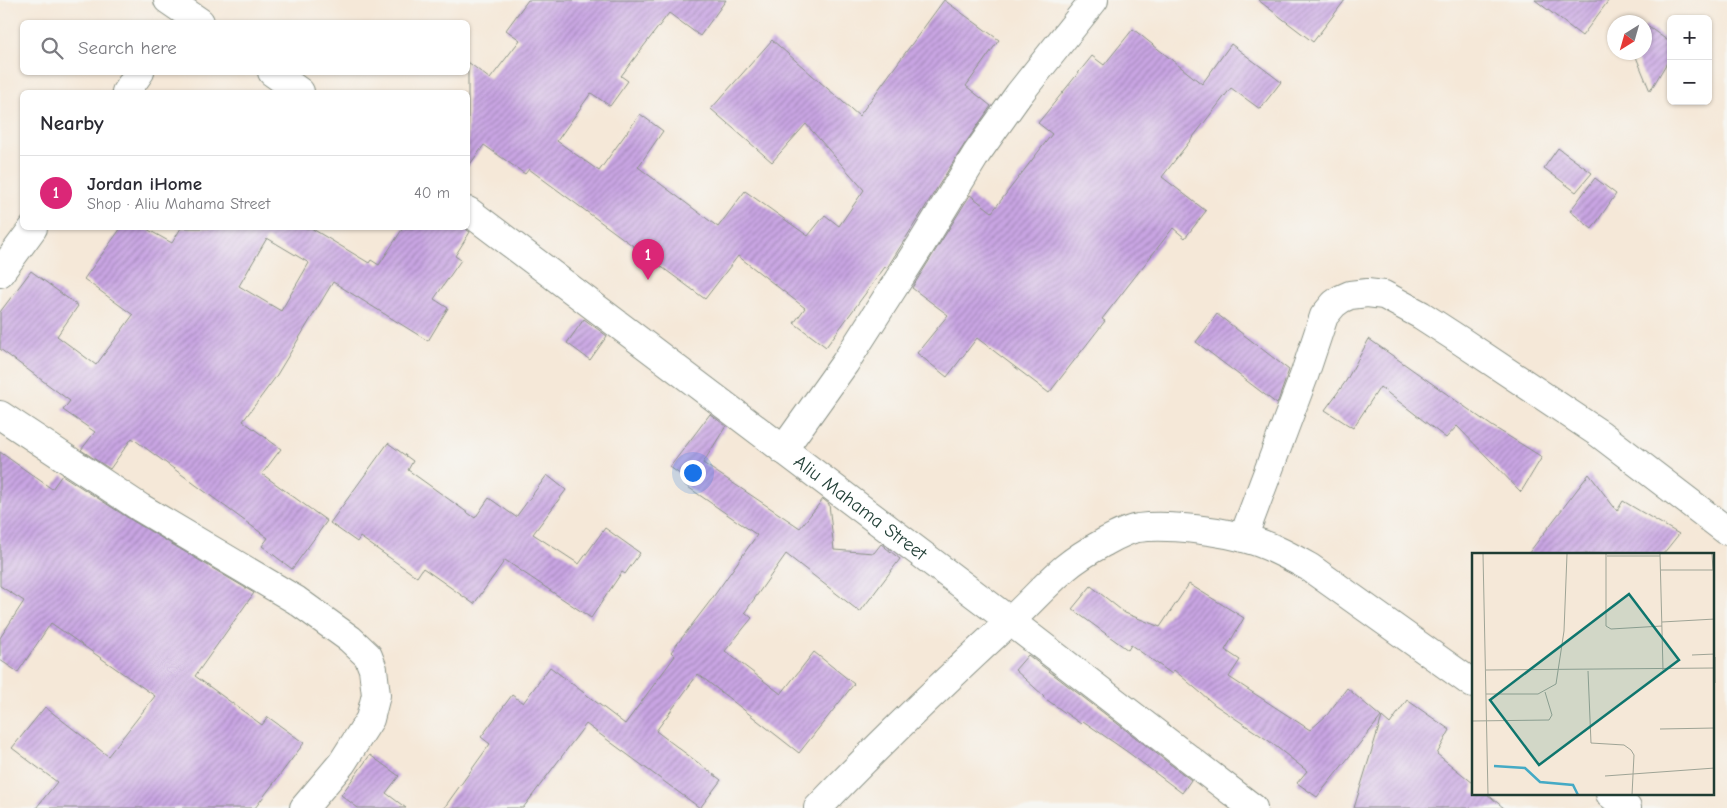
<!DOCTYPE html>
<meta charset="utf-8">
<style>
:root{--surface:#fff;--page:#f2f2f3;--text:#2b2b33;--muted:#7c7c81;--line:#e1e1e2;--accent:#db2777}
body{margin:0;font-family:"Comic Neue",sans-serif;background:var(--page);color:var(--text)}
.controls{position:absolute;right:15px;top:15px;display:grid;overflow:hidden;border-radius:8px;box-shadow:0 1px 4px #0004}
.controls button{width:45px;height:45px;display:grid;place-items:center;padding:0;border:0;border-bottom:1px solid var(--line);background:var(--surface);color:var(--text);font:25px sans-serif}
.compass{position:absolute;left:1607px;top:15px;width:45px;height:45px;border-radius:50%;background:var(--surface);box-shadow:0 1px 4px #0004;rotate:217deg}
.you{position:absolute;left:692px;top:472px;width:18px;height:18px;margin:-12px;border:4px solid #fff;border-radius:50%;background:#1a73e8;box-shadow:0 0 0 8px #1a73e833}
.badge{display:grid;place-items:center;width:32px;height:32px;border-radius:50%;background:var(--accent);color:#fff;font-size:16px;font-weight:700}
.pin{position:absolute;translate:-50% -41px;filter:drop-shadow(0 1px 2px #0008)}
.pin::after{content:'';position:absolute;top:26px;width:18px;height:15px;background:inherit;clip-path:polygon(0 0,100% 0,50% 100%)}
.list{margin:0;padding:0;list-style:none}
h2{display:flex;justify-content:space-between;align-items:center;height:65px;margin:0;padding:0 20px;font-size:21px}
h2 small{font-size:16px;font-weight:400;color:var(--muted)}
.list li{display:grid;grid-template-columns:32px 1fr auto;gap:15px;align-items:center;box-sizing:border-box;height:75px;padding:0 20px;border-top:1px solid var(--line)}
.list b{display:block;font-size:19px;white-space:nowrap}
.list p{margin:0;font-size:16px;white-space:nowrap;color:var(--muted)}
.list em{font-size:16px;font-style:normal;color:var(--muted)}
.icon{flex:none;width:28px;height:28px;fill:none;stroke:currentColor;stroke-width:2;stroke-linecap:round;stroke-linejoin:round}
.map{position:relative;flex:none;width:1727px;height:808px;overflow:hidden}
.search{position:absolute;background:var(--surface);box-shadow:0 1px 4px #0004;left:20px;top:20px;width:450px;height:55px;display:flex;align-items:center;gap:12px;box-sizing:border-box;padding:0 18px;border-radius:8px;color:var(--muted);font-size:19px}
.panel{position:absolute;background:var(--surface);box-shadow:0 1px 4px #0004;left:20px;top:90px;width:450px;height:140px;border-radius:8px}
.map>svg:first-child{display:block}
</style>
<div class="map">
<svg width="1727" height="808" viewBox="0 0 1727 808">
<defs>
<pattern id="building-hatch" width="6" height="6" patternUnits="userSpaceOnUse" patternTransform="scale(1.25)"><rect width="6" height="6" fill="#c9a5e3"/><path d="M-1 1l2-2M0 6l6-6M5 7l2-2" fill="none" stroke="#a388b9"/></pattern>
</defs>
<rect width="100%" height="100%" fill="#f6f6f2"/>
<filter id="ink" filterUnits="userSpaceOnUse"><feTurbulence type="fractalNoise" baseFrequency=".02" numOctaves="2"/><feDisplacementMap in="SourceGraphic" scale="10" xChannelSelector="R" yChannelSelector="G"/><feConvolveMatrix kernelMatrix="1 2 1 2 8 2 1 2 1" color-interpolation-filters="sRGB"/></filter>
<filter id="wash" filterUnits="userSpaceOnUse"><feTurbulence type="fractalNoise" baseFrequency=".0096" numOctaves="4" result="noise"/><feDisplacementMap in="SourceGraphic" scale="20" xChannelSelector="R" yChannelSelector="G"/><feGaussianBlur stdDeviation="1.12" result="paint"/><feColorMatrix in="noise" values="0 0 0 0 0 0 0 0 0 0 0 0 0 0 0 0 0 1.4 0 .05"/><feComposite in="paint" operator="in"/></filter>
<g filter="url(#wash)">
<rect width="100%" height="100%" fill="#f5e8d8"/>
<g id="blocks">
<!-- building -->
<path fill="url(#building-hatch)" fill-rule="evenodd" d="M528,0h198l-26,36 -31,-23 -48,63 7,5 -18,25 -19,-13 -34,48 42,30 41,-57 23,17 -25,36 80,60 27,-36 63,45 17,-21 14,11 25,-36 -58,-66 -34,38 -61,-53 61,-69 87,76 85,-116 55,40 -33,46 25,20 -27,39 -77,123 -2,-1 -59,80 -32,-24 11,-15 -67,-52 -33,43 -176,-130 -4,5 -41,-29 -16,22v-105l22,17 30,-39 -14,-10z
M1258,0h87l-32,42z
M1535,0h74l-27,36z
M1646,25l25,18v13l-21,35 -16,-39h10v-24z
M1133,29l69,55 29,-40 50,38 -21,27 -29,-21 -69,89 44,34 -21,27 -12,-10 -71,91 3,2 -56,72 -72,-55 -30,39 -30,-24 31,-38 -36,-27 58,-93 22,17 60,-78 -14,-11 54,-67 12,9z
M1558,148l34,25 -16,19 -32,-24z
M1595,178l21,16 -24,35 -22,-18z
M121,228h24l27,15 9,-15h130l58,35 2,-3 8,5 24,-37h61l6,4 -15,24 6,4 -27,39 14,9 -20,33 -95,-59 -58,96 -32,43 38,28 -19,25 65,47 -35,48 -30,-23 6,-8 -136,-100 -22,31 -29,-19 14,-18 -32,-22 7,-9 -70,-52v-37l31,-41 47,35 -21,30 39,29 37,-50 -49,-36zM267,238l42,25 -28,48 -42,-25z
M1217,314l72,56 -12,34 -81,-62z
M584,319l23,17 -17,24 -23,-17z
M1369,339l123,87 50,31 -21,35 -64,-66 -11,12 -66,-51 -27,41 -28,-18 21,-29z
M710,414l16,12 -23,37 97,65 23,-29 6,5 5,46 40,3 7,-9 19,15 -40,53 -74,-58 -41,58 7,6 -27,33 56,43 33,-42 40,32 -55,69 -101,-79 -42,57 65,49 -21,28 -114,-84 -63,84h-79l46,-64 -9,-7 31,-42 11,8 27,-36 75,57 50,-68 -4,-4 40,-52 46,-65 -72,-50 3,-5 -18,-13z
M388,443l25,18 -5,9 67,48 14,-20 27,19 31,-42 19,15 -33,44 46,30 26,-36 35,25 -15,21 -3,-2 -31,46 -86,-58 -31,44 -51,-36 -6,9 -57,-40 -3,5 -27,-19z
M0,452l52,37 10,-14 71,46 121,72 -59,83 67,49 6,-8 36,26 -49,65h-219l21,-26 -45,-34 33,-41 63,49 47,-60 -104,-73 -33,49 -18,-12v-22l24,-37 -24,-15z
M1589,474l28,37 6,-10 56,33 -16,20h-135z
M1189,584l55,34 -19,32 15,10 -11,17 81,53 17,-15 20,-27 34,29 -64,80 -20,-14 10,-12 -38,-30 -54,-36 -41,-35 -2,4 -41,-29 -3,5 -56,-41 19,-23 34,27 35,14z
M1028,655l163,125 -9,13 -53,-40 -46,-32 -2,3 -38,-27 1,-1 -29,-26z
M1407,700l43,30 -13,24 36,29v11h14l17,14h-150l28,-91 8,7z
M370,755l29,21 -13,17 20,15h-48l-17,-13z"/>
</g>
</g>
<g filter="url(#ink)">
<use href="#blocks" fill-opacity="0" stroke="#8a9286" stroke-width="1"/>
<g fill="none" stroke-linecap="round" stroke-linejoin="round">
<defs>
<g id="street">
<path d="M168,0l32,22"/>
<path d="M272,72l28,20"/>
<path d="M126,92l14,-20"/>
<path id="s1" d="M468,211l542,410 243,187"/>
<path d="M0,273l33,-45"/>
<path d="M0,415l141,93 155,92 54,39 18,17 5,13 3,26 -6,24 -28,44 -38,45"/>
<path d="M783,450l62,-87 77,-120 55,-90 42,-59 75,-94"/>
<path d="M1243,538l61,-162 20,-60 10,-12 7,-5 9,-4 17,-2 17,2 37,20 40,26 139,93 127,97"/>
<path d="M1610,794l17,14"/>
<path d="M818,808c61,-64 125,-125 190,-185 20,-18 37,-38 57,-55 12,-10 25,-18 38,-25 11,-6 23,-13 35,-15 30,-4 87,3 116,13 19,6 37,16 55,26l164,117"/>
</g>
</defs>
<!-- street casing -->
<use href="#street" stroke="#8a9286" stroke-width="30"/>
<!-- street -->
<use href="#street" stroke="#fff" stroke-width="28"/>
</g>
</g>
<g text-anchor="middle" dominant-baseline="central" stroke-width="4.5" stroke-linejoin="round" paint-order="stroke">
<!-- street labels -->
<g font-size="19" fill="#1f3d34" stroke="#f6f6f2">
<text stroke="none"><textPath href="#s1" startOffset="492">Aliu Mahama Street</textPath></text>
</g>
</g>
<!-- overview -->
<g transform="translate(1472 553)">
<rect width="242" height="242" fill="#f5e8d8"/>
<path fill="none" stroke="#45aac5" stroke-width="2.5" d="M22,213l31,2 15,14 33,3 5,10"/>
<path fill="none" stroke="#9fa496" stroke-width="1" d="M11,1l5,241M134,1v72l5,3 51,-3M188,1l3,116M240,1l1,16M135,3h53M189,17h54M190,69l53,-3M220,102l23,-1M243,104v26M14,117l229,-2M116,118l3,72 33,2 7,5 3,5 -2,40M14,141h52l18,-10 8,-53 3,-77M0,168l77,-1 3,-5 -7,-23M188,176l55,-1M133,223l110,-8"/>
<path fill="#0f766e" fill-opacity="0.15" stroke="#0f766e" stroke-width="2.5" d="M157,41l50,66 -140,105 -49,-65z"/>
<rect width="242" height="242" fill="none" stroke="#1f3d34" stroke-width="2.5"/>
</g>
</svg>
<div class="controls">
<button>+</button>
<button>−</button>
</div>
<svg class="compass" viewBox="-18 -18 36 36"><path d="M0-13l5 13h-10z" fill="#e53935"/><path d="M0 13l5-13h-10z" fill="#7c7c81"/></svg>
<div class="you"></div>
<div class="pin badge" style="left:648px;top:280px">1</div>
<div class="search"><svg class="icon" aria-label="search" viewBox="0 0 24 24"><circle cx="10" cy="10" r="6"/><path d="M15 15l6 6"/></svg>Search here</div>
<section class="panel">
<h2>Nearby<small></small></h2>
<ul class="list">
<li><span class="badge">1</span><div><b>Jordan iHome</b><p>Shop · Aliu Mahama Street</p></div><em>40 m</em></li>
</ul>
</section>
</div>
